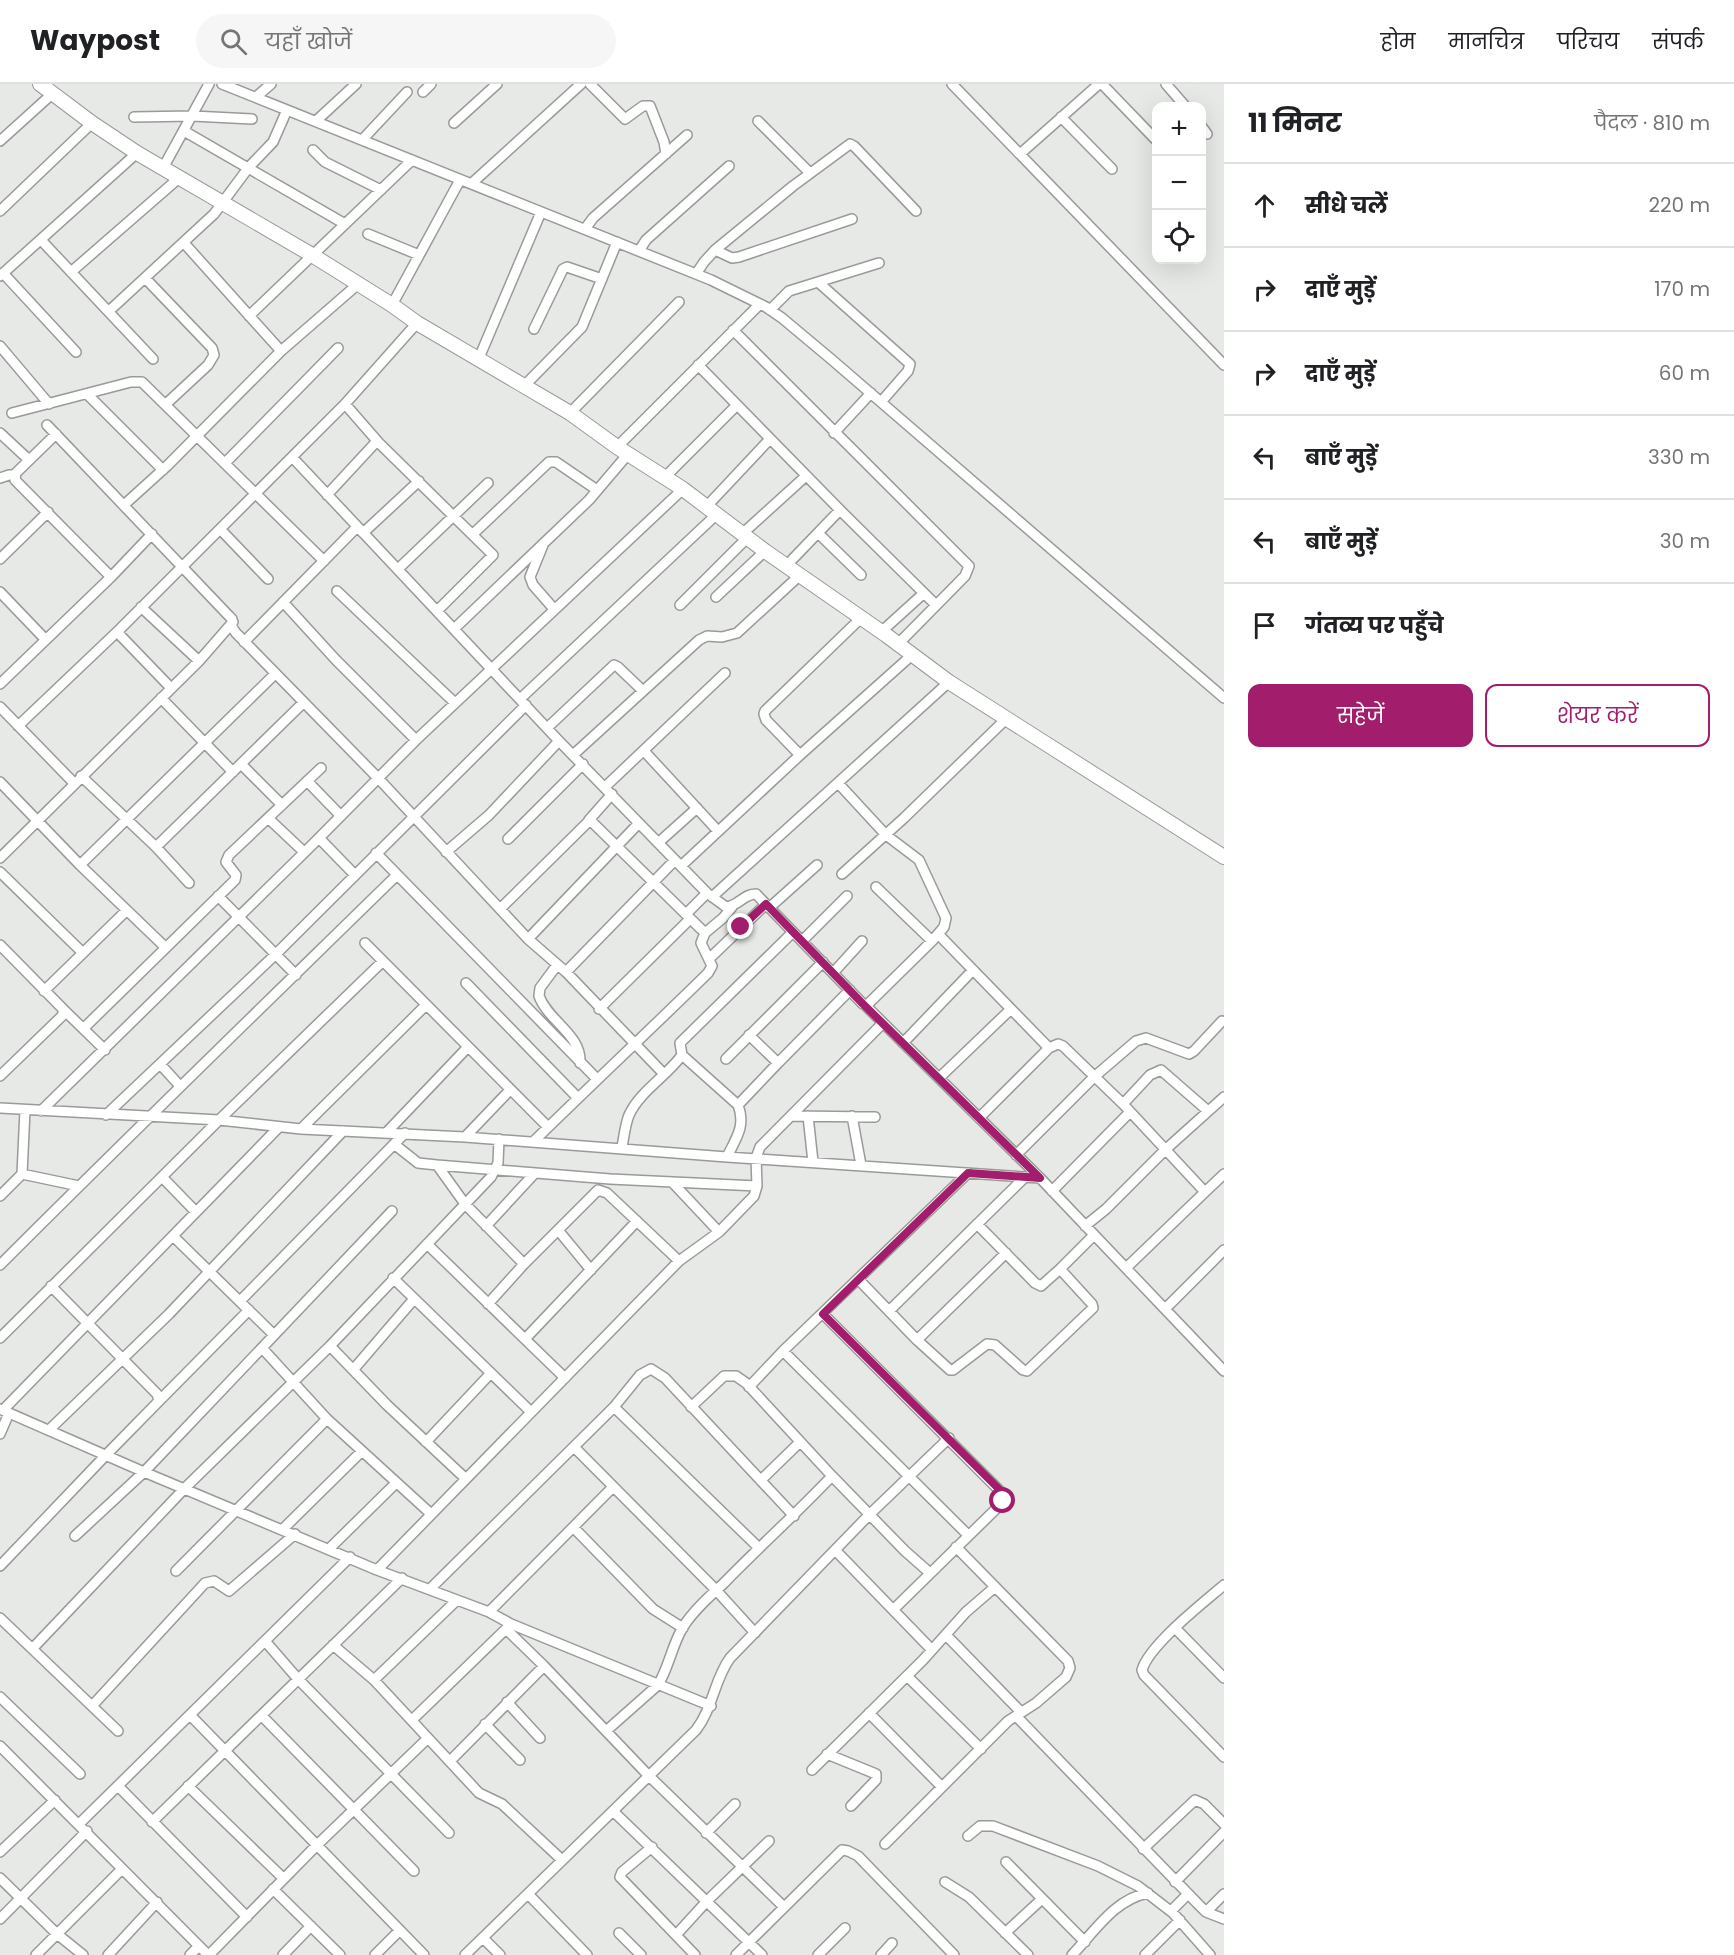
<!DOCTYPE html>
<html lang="hi">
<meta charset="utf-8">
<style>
:root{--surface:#fff;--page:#f6f6f6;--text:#202124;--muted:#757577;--line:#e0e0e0;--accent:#a21e6c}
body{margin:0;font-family:Poppins,"Noto Sans Devanagari",sans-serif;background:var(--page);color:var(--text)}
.controls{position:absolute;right:18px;top:18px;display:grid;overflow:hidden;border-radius:12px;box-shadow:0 6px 24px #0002}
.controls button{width:54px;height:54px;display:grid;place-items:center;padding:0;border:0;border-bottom:2px solid var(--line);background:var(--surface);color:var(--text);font:30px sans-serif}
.stop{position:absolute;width:18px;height:18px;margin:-14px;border:4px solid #a21e6c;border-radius:50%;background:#fff}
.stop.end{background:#a21e6c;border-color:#fff;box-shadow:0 2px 6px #0008}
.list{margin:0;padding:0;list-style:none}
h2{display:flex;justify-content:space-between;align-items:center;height:78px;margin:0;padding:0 24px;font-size:26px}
h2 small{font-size:20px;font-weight:400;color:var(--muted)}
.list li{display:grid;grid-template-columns:39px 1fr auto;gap:18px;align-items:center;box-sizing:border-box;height:84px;padding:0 24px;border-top:2px solid var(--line)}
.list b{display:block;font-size:22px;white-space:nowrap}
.list em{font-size:20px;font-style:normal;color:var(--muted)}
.actions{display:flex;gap:12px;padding:18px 24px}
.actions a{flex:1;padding:14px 0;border:2px solid var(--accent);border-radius:12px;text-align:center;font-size:21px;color:var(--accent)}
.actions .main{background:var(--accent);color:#fff}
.icon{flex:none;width:33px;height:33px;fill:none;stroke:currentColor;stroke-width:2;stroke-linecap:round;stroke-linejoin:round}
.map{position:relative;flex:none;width:1224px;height:1871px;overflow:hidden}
header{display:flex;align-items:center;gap:36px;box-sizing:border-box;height:84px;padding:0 30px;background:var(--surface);border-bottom:2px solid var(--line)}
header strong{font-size:28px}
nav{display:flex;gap:33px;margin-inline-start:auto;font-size:21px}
.search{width:420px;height:54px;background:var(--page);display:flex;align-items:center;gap:15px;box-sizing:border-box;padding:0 21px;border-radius:33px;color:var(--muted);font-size:22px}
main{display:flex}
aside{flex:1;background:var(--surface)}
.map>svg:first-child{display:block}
</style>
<header>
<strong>Waypost</strong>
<div class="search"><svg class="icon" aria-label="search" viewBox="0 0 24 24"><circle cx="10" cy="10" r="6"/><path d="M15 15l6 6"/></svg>यहाँ खोजें</div>
<nav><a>होम</a><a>मानचित्र</a><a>परिचय</a><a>संपर्क</a></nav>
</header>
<main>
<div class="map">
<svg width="1224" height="1871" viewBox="0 0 1224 1871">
<rect width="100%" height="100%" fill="#e6e9e5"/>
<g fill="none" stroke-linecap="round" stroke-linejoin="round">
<defs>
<path id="street" d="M222,0l489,196 55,27 16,11 49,41 393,339
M590,0l35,35 18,-13h7l14,36 2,12
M952,0l272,281
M1102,0l54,56
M1166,0l19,22
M423,8l8,-8
M256,13l15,-13
M134,33l59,-1 59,3
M1061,33l51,52
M316,37l40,-37
M758,37l52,52
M454,39l43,-39
M1202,43l5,7
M184,47l161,93
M362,56l45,-48
M0,57l52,-47
M313,66l12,12 56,28
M1020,70l79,-70
M163,84l46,-84
M471,100l110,-100
M0,127l92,-88
M585,145l8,-11 94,-83
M368,150l51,21
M41,156l112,119
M184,159l97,108
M715,166l17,8 7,-1 113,-38
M639,167l7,-11 83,-74
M71,188l108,-94
M3,189l73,79
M696,190l8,-12 11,-12 78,-64 57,-42 4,2 62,65
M0,192l137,-123
M145,194l67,70 2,7 -6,10 -42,39
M818,198l92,82 -2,7 -27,31
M392,221l68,-125
M770,226l19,-19 90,-28
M109,227l105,-97 35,-47 24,-25 14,-32
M249,232l163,-156
M534,245l29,-60 4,-2 35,12
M733,246l236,236 -4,10 -67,68
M0,262l49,58
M479,274l62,-146
M698,281l142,145 96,95
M525,301l57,-58 35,-85
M87,310l76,76
M345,320l34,39 114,112 -56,56
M12,329l119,-31h11l182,179
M570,329l109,-111
M47,341l182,191 3,3v8l4,6 142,145 150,161 38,33 97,101
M0,349l29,27
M834,349l37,-40
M56,350l-40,39 -1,7 96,97
M617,363l143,-143
M292,373l267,284 148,152 19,14c13,-1 17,-13 30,-13l107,110 4,1 65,-64 12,-14 2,-9 -27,-58 -33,-25 -48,-52
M226,378l112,-114
M665,393l72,-72
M0,394l9,-3h6
M327,411l50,-54
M125,420l42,-38 114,-115 76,-66
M707,422l63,-67
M220,445l48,50
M363,449l56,-52
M818,449l43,42
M473,450l76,-72h7l41,28
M742,450l64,-58
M543,461l-13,32 3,8 21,24
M0,475l48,-47
M786,482l54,-56
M398,485l90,-86
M337,507l118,112
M0,508l45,47
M716,513l49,-46
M283,518l53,58 80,80
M680,521l67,-67
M141,523l58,54
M454,545l135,-129 39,-46
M117,548l54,56
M881,548l43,-39
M244,558l113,-115
M0,600l111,-107 41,-43
M161,614l72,74
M520,615l197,-185
M0,623l74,76
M18,642l102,-97 225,-225 72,-81
M547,644l67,-63 4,2 25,24
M644,667l73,79
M573,671l126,-115 8,-4 15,1 15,-4 62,-57
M800,671l-34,-35 -2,-6 1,-3 96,-93
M241,680l41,41
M81,692l75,71 33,36
M307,697l34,35
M0,698l80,83 85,82
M605,703l120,-114
M268,734l36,34
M589,736l23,-26
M319,754l36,37
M508,755l75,-75
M658,759l39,-35
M156,763l147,-144
M446,768l43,-37 70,-74
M376,769l221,226
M0,774l199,-197 34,-39
M80,781l195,-191
M681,782l119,-111 112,-100
M0,788l83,81
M842,790l62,-56 102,-99
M876,803l56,54
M218,812l78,79
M712,813l237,-215
M769,824l48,-43
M500,825l90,-89 115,113 -4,10 11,23 -4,7c-58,57 -117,112 -175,169
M686,830l21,-21
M705,849l18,-15 9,-11
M938,850l111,114
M528,855l111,-116
M802,857l45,-45
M365,859l183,184
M0,861l64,65 -2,6 -62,60
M709,875l57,-55
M557,881l-17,23 -1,8c9,25 43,39 41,67
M566,888l109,-112
M833,889l29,-32
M466,899l112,115
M44,907l82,-80
M865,921l175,173 184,193
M599,925l91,-90
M64,926l41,40
M84,944l151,-148 1,-5 -10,-13 3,-7 92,-87
M749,951l29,28 72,-73
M903,959l70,-73
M682,971l56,50
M726,975l97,-97
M160,980l20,22
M939,994l72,-69
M1123,1020l27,-29 11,-5 47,41
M0,1024l219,12 82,9 164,8 262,20 313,21
M41,1027l273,-268 102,-103 267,-251
M106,1031l170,-161 250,-249
M792,1032l83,1
M808,1032l5,46
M852,1032l9,49
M979,1034l70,-70 9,-4 5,2 60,58 82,88 -79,76
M301,1045l125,-124
M387,1048l80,-84
M465,1053l45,-47
M394,1060l24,19 19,2 173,14 147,7
M622,1063c2,-10 3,-22 7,-32 11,-24 38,-39 53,-60l-2,-12 113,-111
M1016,1071l78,-78 42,-36 10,-3 43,16 5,-3 28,-30
M727,1073c9,-19 19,-31 11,-52l40,-42
M437,1081l28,39 59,60
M22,1090l3,-64
M162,1093l34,35
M672,1098l47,50
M1052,1107l78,-79
M1205,1108l19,-18
M0,1112l22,-22 57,12
M977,1140l58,59 6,3 19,-17 34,-34
M486,1142l49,-53
M1085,1142l21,-17 59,-59 59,-53
M558,1146l33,40
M173,1152l101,99
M427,1160l138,134
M0,1181c131,-131 264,-260 397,-390
M393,1194l137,133
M858,1195l59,61 33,30h3l34,-26 8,1 28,25 4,1 66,-63 -1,-4 -32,-35
M240,1217l165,-168
M488,1220l36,-40 74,-74 9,3 72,68
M1165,1225l59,-59
M889,1227l136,-134
M823,1230l181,181 -3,9 -107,105
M0,1254l219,-218 164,-159
M525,1255l112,-118
M917,1256l89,-87
M330,1262l57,59 79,74
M262,1264l65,71 103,94
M783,1267l185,184
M353,1286l61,-71
M749,1303l34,-36 185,-178
M159,1317l90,-91
M614,1323l144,140
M691,1323l33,-31h12l10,7 86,93 73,75 25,22
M0,1325l144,63 233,98 112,42 22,12 200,82
M3,1326l276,-283
M49,1346l120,-116 174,-183
M0,1350l9,-21
M426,1358l65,-69
M574,1363l142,143 39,43
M761,1396l39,-38
M574,1444l79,81 30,19
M283,1445l78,-77
M75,1452l69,-64 248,-261
M330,1464l66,-65
M835,1466l97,100
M0,1482l106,-111 53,-54 -2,-7 -106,-108
M377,1486l302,-309 40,-29 35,-36 3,-10 -1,-28 4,-11 123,-124
M176,1487l151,-152
M1224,1501c-21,18 -75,60 -82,85l2,5 80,82
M430,1505l184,-182 26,-32 11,-6 14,9 129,138
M489,1528l124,-125
M0,1534l118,113
M506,1545l38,37 104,109 136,132
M1176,1545l48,49
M946,1551l75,77
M265,1557l33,38 151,154
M333,1561l41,35 105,113 23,11 60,56
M33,1564l151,-159 146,-143 161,-169 7,-14 1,-24
M907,1592l74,73
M374,1596l83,-80
M0,1613l80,77
M507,1618l33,36
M92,1622l113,-123 9,-2 15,10 66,-57
M869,1629l73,74
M190,1631l234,240
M262,1632l152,155
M1016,1632l183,189 7,7 18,7
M412,1636l97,-94
M485,1640l35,36
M606,1647l52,-46c11,-18 14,-40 25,-58 11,-17 27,-31 41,-44 35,-36 73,-70 108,-107
M0,1662l208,209
M827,1670l49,20v6l-25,26
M450,1677l94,-95
M812,1686l111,-110 43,-48 29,-25
M118,1702l129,131
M188,1702l95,92
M614,1728l148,143
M152,1738l250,-244
M79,1740l271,-267
M706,1749l29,-29
M968,1752l12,-10h13l105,40 40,20 35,27 37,42
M885,1760l123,-123 28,-18 30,-26 4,-9 -2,-7 -112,-114
M652,1763l-30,25 -2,5 75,78
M1143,1765l52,-49 9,4 20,20
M0,1768l55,-52
M1006,1778l79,80
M0,1794l57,56 26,21
M945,1798l24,15 59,58
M1175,1798l49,-50
M273,1805l67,66
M528,1810l59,61
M1171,1827l17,-17
M1206,1828l18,-18
M0,1835l87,-88
M619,1849l22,22
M1005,1849l37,-34
M676,1851l31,-34 62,-60
M483,1854l17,17
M36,1871l86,-86
M108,1871l49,-53
M190,1871l9,-9
M209,1871l107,-109 111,-107
M283,1871l28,-29
M375,1871l24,-24
M465,1871l231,-225c17,-22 18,-50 34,-72l139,-143 80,-77
M736,1871l106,-105 6,1 10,5 96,99
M818,1871l27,-27
M881,1871l11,-12
M1072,1871c23,-24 43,-56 76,-62
M1145,1871l35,-35"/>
<path id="secondary" d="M40,0l52,39 45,30 175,102 80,50 25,18 153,90 47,34 66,42 82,62 121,84 63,47 275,175"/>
</defs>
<!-- street casing -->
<use href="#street" stroke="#989b97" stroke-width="12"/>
<!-- secondary casing -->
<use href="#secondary" stroke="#989b97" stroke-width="16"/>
<!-- street -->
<use href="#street" stroke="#fff" stroke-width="9"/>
<!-- secondary -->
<use href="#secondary" stroke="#fff" stroke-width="14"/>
</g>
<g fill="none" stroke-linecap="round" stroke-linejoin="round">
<!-- route -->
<path stroke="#a21e6c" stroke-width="8" d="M741,843l25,-23 97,100 177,174 -72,-5 -145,141 178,177 3,4 -1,6"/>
</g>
</svg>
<div class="controls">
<button>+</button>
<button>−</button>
<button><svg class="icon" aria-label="locate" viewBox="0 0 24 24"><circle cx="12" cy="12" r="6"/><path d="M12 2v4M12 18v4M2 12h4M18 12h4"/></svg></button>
</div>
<div class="stop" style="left:1003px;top:1417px"></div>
<div class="stop end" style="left:741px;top:843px"></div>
</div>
<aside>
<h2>11 मिनट<small>पैदल · 810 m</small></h2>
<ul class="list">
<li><svg class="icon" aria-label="ahead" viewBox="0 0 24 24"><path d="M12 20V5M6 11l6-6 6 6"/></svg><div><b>सीधे चलें</b></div><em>220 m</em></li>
<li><svg class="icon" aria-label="right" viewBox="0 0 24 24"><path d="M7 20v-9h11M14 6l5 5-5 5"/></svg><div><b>दाएँ मुड़ें</b></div><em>170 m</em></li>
<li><svg class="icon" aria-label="right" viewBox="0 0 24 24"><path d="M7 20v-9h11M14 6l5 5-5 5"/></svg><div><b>दाएँ मुड़ें</b></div><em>60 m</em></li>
<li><svg class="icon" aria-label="left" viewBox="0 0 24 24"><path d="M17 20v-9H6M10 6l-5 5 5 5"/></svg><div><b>बाएँ मुड़ें</b></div><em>330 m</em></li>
<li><svg class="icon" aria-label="left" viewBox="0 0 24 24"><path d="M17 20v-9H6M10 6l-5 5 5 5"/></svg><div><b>बाएँ मुड़ें</b></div><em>30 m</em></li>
<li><svg class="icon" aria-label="arrive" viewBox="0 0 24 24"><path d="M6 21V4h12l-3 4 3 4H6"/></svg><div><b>गंतव्य पर पहुँचे</b></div></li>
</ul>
<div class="actions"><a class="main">सहेजें</a><a>शेयर करें</a></div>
</aside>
</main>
